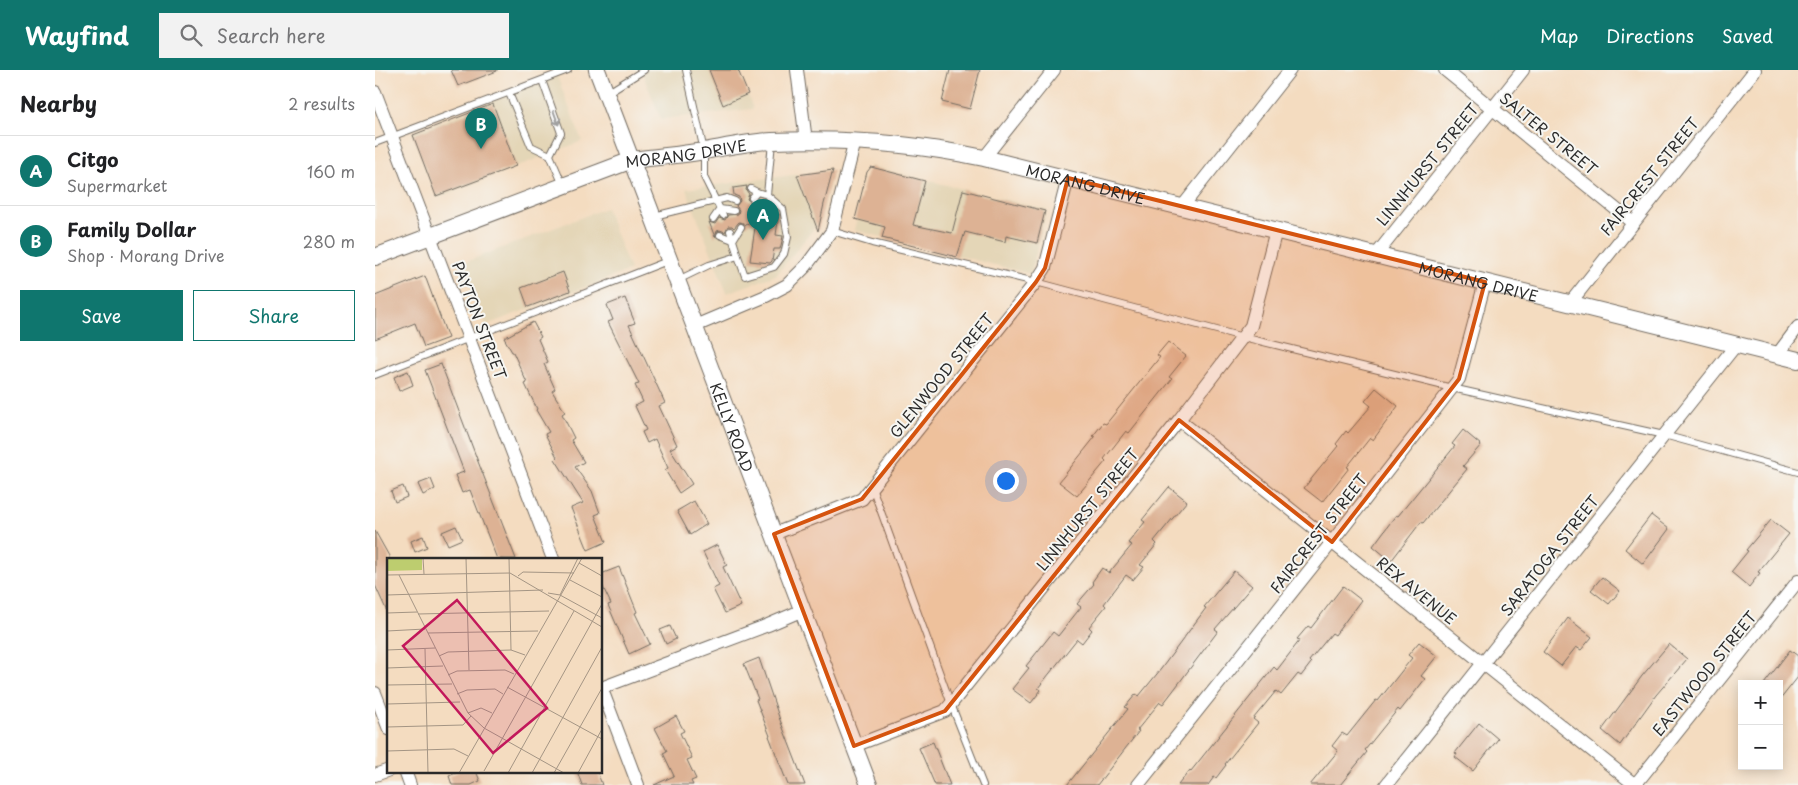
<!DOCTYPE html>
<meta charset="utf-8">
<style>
:root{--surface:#fff;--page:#f2f2f2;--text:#202124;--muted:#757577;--line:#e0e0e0;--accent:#0f766e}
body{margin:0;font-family:"Playpen Sans",sans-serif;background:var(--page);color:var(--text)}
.controls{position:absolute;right:15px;bottom:15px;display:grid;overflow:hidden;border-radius:0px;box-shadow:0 2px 12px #0003}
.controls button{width:45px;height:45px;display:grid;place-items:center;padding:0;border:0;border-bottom:1px solid var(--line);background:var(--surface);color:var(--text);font:25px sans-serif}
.you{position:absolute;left:630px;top:410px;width:18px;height:18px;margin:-12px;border:4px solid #fff;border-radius:50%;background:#1a73e8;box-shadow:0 0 0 8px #1a73e833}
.badge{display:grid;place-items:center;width:32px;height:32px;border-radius:50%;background:var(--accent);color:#fff;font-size:16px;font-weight:700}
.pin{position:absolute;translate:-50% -41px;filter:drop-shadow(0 1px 2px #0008)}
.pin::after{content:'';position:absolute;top:26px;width:18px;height:15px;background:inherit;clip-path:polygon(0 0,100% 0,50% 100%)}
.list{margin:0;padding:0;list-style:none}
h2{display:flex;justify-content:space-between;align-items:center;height:65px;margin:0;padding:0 20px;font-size:21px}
h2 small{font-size:16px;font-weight:400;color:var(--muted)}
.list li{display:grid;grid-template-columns:32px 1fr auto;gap:15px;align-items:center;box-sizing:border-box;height:70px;padding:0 20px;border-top:1px solid var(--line)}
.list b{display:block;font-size:19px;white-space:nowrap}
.list p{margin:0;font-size:16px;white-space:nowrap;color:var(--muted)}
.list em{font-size:16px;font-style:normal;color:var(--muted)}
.actions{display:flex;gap:10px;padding:15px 20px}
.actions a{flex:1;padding:11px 0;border:1px solid var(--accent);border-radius:0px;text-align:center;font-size:18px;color:var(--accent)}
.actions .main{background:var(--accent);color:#fff}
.icon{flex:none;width:28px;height:28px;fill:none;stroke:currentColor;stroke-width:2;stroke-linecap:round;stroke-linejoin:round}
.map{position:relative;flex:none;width:1423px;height:715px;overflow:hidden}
header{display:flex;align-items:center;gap:30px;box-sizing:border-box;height:70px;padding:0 25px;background:var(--accent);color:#fff}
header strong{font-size:24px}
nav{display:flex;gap:28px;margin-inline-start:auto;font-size:18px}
.search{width:350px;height:45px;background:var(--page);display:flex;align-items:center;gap:12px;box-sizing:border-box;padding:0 18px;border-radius:0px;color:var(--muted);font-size:19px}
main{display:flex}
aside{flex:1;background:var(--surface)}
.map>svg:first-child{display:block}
</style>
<header>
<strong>Wayfind</strong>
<div class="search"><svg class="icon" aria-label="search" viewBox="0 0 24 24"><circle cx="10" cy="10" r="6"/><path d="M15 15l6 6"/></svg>Search here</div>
<nav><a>Map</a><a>Directions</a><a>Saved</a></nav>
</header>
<main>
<aside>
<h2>Nearby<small>2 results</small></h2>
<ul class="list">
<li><span class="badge">A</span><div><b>Citgo</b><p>Supermarket</p></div><em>160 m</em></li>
<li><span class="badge">B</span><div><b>Family Dollar</b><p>Shop · Morang Drive</p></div><em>280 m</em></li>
</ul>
<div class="actions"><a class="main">Save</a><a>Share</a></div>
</aside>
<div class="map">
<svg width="1423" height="715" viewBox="0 0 1423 715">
<rect width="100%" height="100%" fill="#f6f6f2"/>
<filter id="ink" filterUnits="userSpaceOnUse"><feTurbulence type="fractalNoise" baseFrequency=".02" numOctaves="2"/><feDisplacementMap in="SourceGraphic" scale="10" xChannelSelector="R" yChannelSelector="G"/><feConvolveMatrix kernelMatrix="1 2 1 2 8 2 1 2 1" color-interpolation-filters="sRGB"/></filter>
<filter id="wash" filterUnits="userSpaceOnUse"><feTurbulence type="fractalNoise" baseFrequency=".0096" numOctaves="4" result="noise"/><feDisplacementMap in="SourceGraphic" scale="20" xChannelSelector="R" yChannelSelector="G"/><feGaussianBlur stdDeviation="1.12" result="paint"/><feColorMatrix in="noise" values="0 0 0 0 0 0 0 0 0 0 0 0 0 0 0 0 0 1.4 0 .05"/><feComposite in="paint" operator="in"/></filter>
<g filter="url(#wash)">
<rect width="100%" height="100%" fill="#f4dcc0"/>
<!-- built -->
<path fill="#e4d6b7" d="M266,0h98l14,39 -92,10z
M182,6l25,65 -145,57 -25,-65z
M495,96l177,44 -16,64 -177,-44z
M456,100l2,1 -13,50 -44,54 -49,18 -41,-104z
M231,138l24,62 -144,55 -23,-62z"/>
<g id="blocks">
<!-- building -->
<path fill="#ddb294" d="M76,0h46v1l-39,15z
M334,0h29l10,24 -25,11z
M575,0h30l-10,39 -28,-7z
M118,34l23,62 -80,30 -23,-61z
M496,97l54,14 -12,44 39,8 11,-43 82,21 -8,32 -31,-7 -1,6 -40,-10 -8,25 -75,-19 3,-11 -30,-8 12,-47z
M458,100l-9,34 -6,27 -21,-56z
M372,116l-1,4 3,4 -2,5 5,4 1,8 26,3 -3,21 7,1 -1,5 -2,8h-6l-2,12 -2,2 -20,-2 6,-40 -10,4 -3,-2 -4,-1 -5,6 -2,-2h-4l-3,6 -5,-2 -3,1 -2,6 -6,-15 6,2 4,-6 6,2 3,-5 10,-1 1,-4 -3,-4 4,-5 -1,-4 -5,-2 -1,-7z
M188,202l7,19 -42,16 -7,-19z
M50,206l23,62 -24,9 -9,-24 -40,16v-43z
M250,228l10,25 -6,2 36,78 -6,3 18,39 -7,4 22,35 -13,9 -14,-23 3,-2 -13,-29 -8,4 -5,-11 4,-2 -11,-24 8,-4 -8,-17 4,-1 -31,-62 5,-2 -6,-15z
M158,252l8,15 -3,2 10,23 -4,2 11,25 -3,2 13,21 -3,2 12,24 -3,2 13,22 -9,5 17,24 8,22 -5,2 11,27 -18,8 -17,-42 12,-5 -28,-44 2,-2 -12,-23 4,-2 -13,-22 1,-1 -12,-25 2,-1 -14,-31h-1l-8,-14z
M793,272l18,14 -17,21 3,2 -43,54 -3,-2 -22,28 2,2 -29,35 -18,-14 36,-45 -2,-1 10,-13 3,1 54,-67 -3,-2z
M66,294l36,95 39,100h-19l-27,-69 -8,3 -7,-18 9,-3 -39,-102z
M33,301l5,14 -14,6 -5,-14z
M1001,318l22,18 -25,34 -3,-2 -23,29 2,1 -27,34 -18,-14 34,-42 -2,-2 10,-13 2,2 23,-27 -6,-5z
M1088,360l18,15 -18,21 4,3 -44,54 -2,-1 -30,39 -18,-15 23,-31 2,1 57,-70 -3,-2z
M56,409l4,10 -12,6 -5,-11z
M28,416l4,11 -12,5 -4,-11z
M794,417l18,14 -33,40 3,3 -17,21 4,2 -11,13 -7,-5 -22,29 2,2 -17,21 3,3 -10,13 -5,-4 -39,49 3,2 -10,13 -19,-14 17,-21 -3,-2 27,-34 5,4 23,-29 -4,-3 17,-20 -2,-2 10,-14 7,5 23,-28 -4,-2 17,-21 -3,-2z
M319,431l13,23 -17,11 -13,-24z
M1276,445l18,14 -26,35 -18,-15z
M1396,450l18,14 -31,38 2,1 -11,14 -18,-15 17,-21 -2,-1z
M81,456l6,13 -14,6 -6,-13z
M0,461l14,25v60l-14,-31z
M48,466l4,11 -12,5 -4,-11z
M342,475l10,20 -4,2 18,39 -16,7 -12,-24 6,-3 -16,-34z
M244,497l18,45 -2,1 15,31 -21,10 -21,-49 3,-1 -10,-21v-9z
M859,501l18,15 -37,43 3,2 -45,60 -10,13 -3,-2 -23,28 2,1 -42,54h-30l61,-76 -3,-2 11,-13 3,2 22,-27 45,-61 -2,-1z
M1227,507l18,14 -11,13 -18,-14z
M968,516l18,14 -26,35 -3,-2 -23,28 2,2 -10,13 -3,-2 -17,21 -5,-4 -23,28 5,4 -33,41 1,1 -10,13 -2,-1 -6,8h-30l12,-15 1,1 83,-104 3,3 23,-30 -3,-1 11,-13 3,2z
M1193,548l24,19 -11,13 -5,-3 -15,19 -18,-14z
M295,556l6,13 -10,5 -6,-14z
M1044,572l18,14 -16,20 4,3 -14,18 -11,14 -2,-2 -33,41 2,2 -27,33h-30l28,-34 -6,-5 10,-13 5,3 29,-36 2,1 34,-43 -4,-3z
M1294,574l18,15 -31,36 -36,50 -18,-15 40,-54z
M1415,580l8,6v21l-19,24v-17h-15z
M384,588l21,62 25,65h-17l-19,-49h1l-14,-36 2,-1 -14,-35z
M301,646l8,15 -4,2 12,25 -5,2 9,19 -5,2 2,4h-39l20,-9 -11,-23 4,-2 -12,-23z
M1104,653l19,16 -25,32 -18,-14 2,-3 -2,-1z
M558,672l17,43h-15l-16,-37z
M85,701h16l4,10 -9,4h-19l-3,-9z
M202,701h20l5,14h-20z"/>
</g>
</g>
<g filter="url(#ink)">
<use href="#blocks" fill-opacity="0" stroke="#71695f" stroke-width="1"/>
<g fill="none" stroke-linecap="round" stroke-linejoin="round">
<defs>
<path id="service" d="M311,0l18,81v26l16,32 14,2
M167,10l19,53 -11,22
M134,23l22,53 19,9 13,30
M232,23l37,-23
M0,73l193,-73
M376,119l6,3 -5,6
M382,122l10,3 5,-53
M279,146l73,-18 8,3
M338,149l7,-10 3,6
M457,161l40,12 164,39 207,55 209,51 212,47 134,37
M345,165l13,5 8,-13
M363,186l7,20 29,-9 10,-13 4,-17 -5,-28 -16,-14
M303,210l31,-15 29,-9 -8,-25
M0,305l295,-115
M497,417l79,217 32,81"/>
<path id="minor" d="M422,0l9,71
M1070,0l188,153
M0,22l178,467
M609,88l70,-88
M807,137l108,-137
M1001,185l147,-185
M1195,233l185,-233
M320,256l71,-30 21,-11 19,-19 26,-35 23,-90
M1402,285l21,-28
M804,350l456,365
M399,464l88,-35 174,-217 9,-14 23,-90
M226,617l37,98
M226,618l167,-63 35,-15
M0,623l14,36
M479,676l91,-35 6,-7 228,-284 72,-94 25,-96
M30,701l5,14
M0,705l14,-5
M763,715l194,-243 127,-163 26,-97
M1011,715l350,-440
M1260,715l163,-204"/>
<g id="tertiary">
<path id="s1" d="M222,0l272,715"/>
<path id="s2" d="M0,187l257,-97c24,-3 48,-5 72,-9 23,-4 45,-9 68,-10 71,-3 142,2 212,17l814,202"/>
</g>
</defs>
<!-- service casing -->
<use href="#service" stroke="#71695f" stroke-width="8"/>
<!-- minor casing -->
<use href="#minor" stroke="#71695f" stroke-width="14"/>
<!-- tertiary casing -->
<use href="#tertiary" stroke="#71695f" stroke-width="18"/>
<!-- service -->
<use href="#service" stroke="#fff" stroke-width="6"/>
<!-- minor -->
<use href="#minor" stroke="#fff" stroke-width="12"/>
<!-- tertiary -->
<use href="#tertiary" stroke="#fff" stroke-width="16"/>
</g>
<!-- one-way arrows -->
<defs><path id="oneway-shaft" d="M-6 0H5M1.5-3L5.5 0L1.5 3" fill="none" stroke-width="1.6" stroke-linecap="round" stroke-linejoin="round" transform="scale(1.25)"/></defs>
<use stroke="#a0a0a0" href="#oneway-shaft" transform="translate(181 48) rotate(70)"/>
</g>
<!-- marked area -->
<path fill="#d5540f" fill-opacity="0.2" stroke="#d5540f" stroke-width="4" stroke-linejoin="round" d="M693,108l417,104 -26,97 -127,163 -153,-122 -234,291 -91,35 -80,-212 88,-35 174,-217 9,-14z"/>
<g text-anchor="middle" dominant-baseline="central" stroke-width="4" stroke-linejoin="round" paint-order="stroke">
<!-- street labels -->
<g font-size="15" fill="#2b2b2b" stroke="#f6f6f2">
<text transform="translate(1174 63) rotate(39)">SALTER STREET</text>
<text stroke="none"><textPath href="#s2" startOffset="329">MORANG DRIVE</textPath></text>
<text transform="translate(1052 94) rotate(-51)">LINNHURST STREET</text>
<text transform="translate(1274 106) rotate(-51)">FAIRCREST STREET</text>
<text stroke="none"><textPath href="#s2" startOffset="734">MORANG DRIVE</textPath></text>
<text stroke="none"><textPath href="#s2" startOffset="1139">MORANG DRIVE</textPath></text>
<text transform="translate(105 250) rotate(69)">PAYTON STREET</text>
<text transform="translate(566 305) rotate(-51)">GLENWOOD STREET</text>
<text stroke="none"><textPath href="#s1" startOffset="382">KELLY ROAD</textPath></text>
<text transform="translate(712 439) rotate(-51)">LINNHURST STREET</text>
<text transform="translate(943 463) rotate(-52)">FAIRCREST STREET</text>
<text transform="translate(1174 485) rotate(-52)">SARATOGA STREET</text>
<text transform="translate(1042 520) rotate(39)">REX AVENUE</text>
<text transform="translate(1329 603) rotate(-51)">EASTWOOD STREET</text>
</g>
</g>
<!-- overview -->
<g transform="translate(12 488)">
<rect width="215" height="215" fill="#f4dcc0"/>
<path d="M0,0h35v12l-35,1z" fill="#bdcd6f"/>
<path fill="none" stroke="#a49584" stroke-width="1" d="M36,0l1,16M79,0l3,112M122,0l2,92M192,5l23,13M0,17l123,-2 92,54M12,17l69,138 16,15 80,45M131,18l5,-4 51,1M183,22l32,17M161,35l12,2 42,23M0,37l156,-5M173,37l18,-37M0,55l30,-1M31,56l131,-3M0,73l38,-2M41,75l110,-2M38,91l3,124M0,92l48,-2M52,98l9,-4 63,-2 14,5M0,110l56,-2M61,117l9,-4 48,-1 9,4M0,127l65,-1M120,129l95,52M70,136l10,-4 28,-1 8,5M0,146l73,-2M81,155l13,-5 11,5M0,169l76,-2 8,-9M0,193l67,-2 14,7M97,213l90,-160M72,215l123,-215M121,215l94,-169M145,215l70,-126M167,215l48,-85M191,215l24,-44"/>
<path fill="#c2185b" fill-opacity="0.15" stroke="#c2185b" stroke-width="2.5" d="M70,42l90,108 -54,45 -90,-107z"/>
<rect width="215" height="215" fill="none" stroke="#2b2b2b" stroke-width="2.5"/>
</g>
</svg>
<div class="controls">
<button>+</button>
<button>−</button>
</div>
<div class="you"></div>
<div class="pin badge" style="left:388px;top:170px">A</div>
<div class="pin badge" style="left:106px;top:79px">B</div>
</div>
</main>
